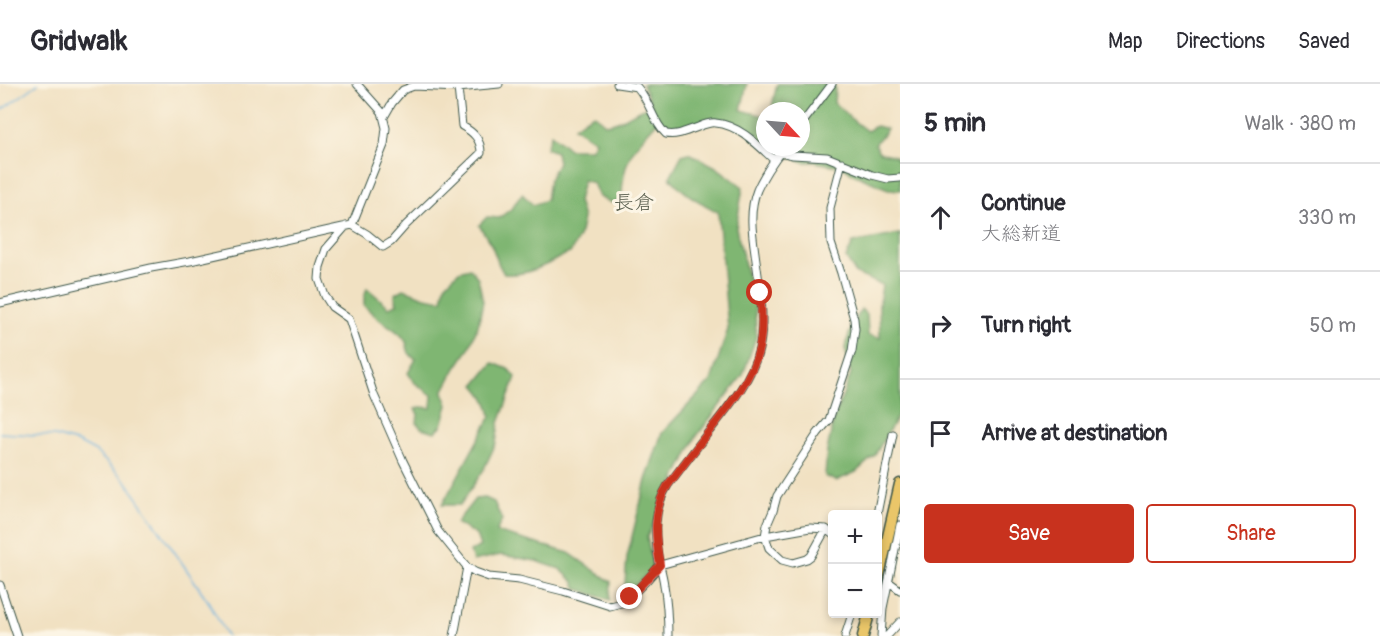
<!DOCTYPE html>
<meta charset="utf-8">
<style>
:root{--surface:#fff;--page:#f2f2f3;--text:#2b2b33;--muted:#7c7c81;--line:#e1e1e2;--accent:#c8321e}
body{margin:0;font-family:Pangolin,"Klee One",sans-serif;background:var(--page);color:var(--text)}
.controls{position:absolute;right:18px;bottom:18px;display:grid;overflow:hidden;border-radius:6px;box-shadow:0 3px 9px #0003}
.controls button{width:54px;height:54px;display:grid;place-items:center;padding:0;border:0;border-bottom:2px solid var(--line);background:var(--surface);color:var(--text);font:30px sans-serif}
.compass{position:absolute;left:756px;top:18px;width:54px;height:54px;border-radius:50%;background:var(--surface);box-shadow:0 3px 9px #0003;rotate:116deg}
.stop{position:absolute;width:18px;height:18px;margin:-14px;border:4px solid #c8321e;border-radius:50%;background:#fff}
.stop.end{background:#c8321e;border-color:#fff;box-shadow:0 2px 6px #0008}
.list{margin:0;padding:0;list-style:none}
h2{display:flex;justify-content:space-between;align-items:center;height:78px;margin:0;padding:0 24px;font-size:26px}
h2 small{font-size:20px;font-weight:400;color:var(--muted)}
.list li{display:grid;grid-template-columns:39px 1fr auto;gap:18px;align-items:center;box-sizing:border-box;height:108px;padding:0 24px;border-top:2px solid var(--line)}
.list b{display:block;font-size:22px;white-space:nowrap}
.list p{margin:0;font-size:20px;white-space:nowrap;color:var(--muted)}
.list em{font-size:20px;font-style:normal;color:var(--muted)}
.actions{display:flex;gap:12px;padding:18px 24px}
.actions a{flex:1;padding:14px 0;border:2px solid var(--accent);border-radius:6px;text-align:center;font-size:21px;color:var(--accent)}
.actions .main{background:var(--accent);color:#fff}
.icon{flex:none;width:33px;height:33px;fill:none;stroke:currentColor;stroke-width:2;stroke-linecap:round;stroke-linejoin:round}
.map{position:relative;flex:none;width:900px;height:552px;overflow:hidden}
header{display:flex;align-items:center;gap:36px;box-sizing:border-box;height:84px;padding:0 30px;background:var(--surface);border-bottom:2px solid var(--line)}
header strong{font-size:28px}
nav{display:flex;gap:33px;margin-inline-start:auto;font-size:21px}
main{display:flex}
aside{flex:1;background:var(--surface)}
.map>svg:first-child{display:block}
</style>
<header>
<strong>Gridwalk</strong>
<nav><a>Map</a><a>Directions</a><a>Saved</a></nav>
</header>
<main>
<div class="map">
<svg width="900" height="552" viewBox="0 0 900 552">
<rect width="100%" height="100%" fill="#fcf5e5"/>
<filter id="ink" filterUnits="userSpaceOnUse"><feTurbulence type="fractalNoise" baseFrequency=".0167" numOctaves="2"/><feDisplacementMap in="SourceGraphic" scale="12" xChannelSelector="R" yChannelSelector="G"/><feConvolveMatrix kernelMatrix="1 2 1 2 8 2 1 2 1" color-interpolation-filters="sRGB"/></filter>
<filter id="wash" filterUnits="userSpaceOnUse"><feTurbulence type="fractalNoise" baseFrequency=".008" numOctaves="4" result="noise"/><feDisplacementMap in="SourceGraphic" scale="24" xChannelSelector="R" yChannelSelector="G"/><feGaussianBlur stdDeviation="1.35" result="paint"/><feColorMatrix in="noise" values="0 0 0 0 0 0 0 0 0 0 0 0 0 0 0 0 0 1.4 0 .05"/><feComposite in="paint" operator="in"/></filter>
<g filter="url(#wash)">
<rect width="100%" height="100%" fill="#f1e1c2"/>
<!-- forest -->
<path fill="#7fb672" stroke="#4f7a53" stroke-width="1.5" d="M642,0h105l-6,26 24,6v30l-13,-8 -6,-10 -33,-9 -21,8 -17,1 -17,-7c-25,27 -36,39 -36,77l-10,5 -13,-6 -6,-14 -10,-3 -5,21 5,17 -4,19 -9,16c-10,3 -17,9 -27,13 -12,6 -25,9 -39,8l-5,-9 -7,-19 -13,-21 8,-8 12,1 12,-9 11,-15 11,11 13,-5 3,-20 9,-18 -2,-10 -10,-4 5,-14 18,15h22l4,-8 -21,-14 11,-8 9,-5 11,10c21,-2 28,-15 47,-18z
M777,0h57l1,5 -1,14 21,19 12,9 9,-5 11,3 -12,15 4,8 16,4 5,8v26l-12,-1 -33,-14 -11,-8 -29,-5h-11l-32,-11 -5,-4h34v-36h-30z
M689,69l27,14 27,20 -7,41 19,79 1,30 -13,38 -47,62 -49,100 6,31 -29,29 3,-40 19,-77 16,-47 49,-52 17,-52 -10,-117c-18,-10 -36,-19 -48,-35l12,-22z
M900,150v167l-2,14 -23,40 -19,17 -20,9 -11,-5 2,-25 7,-33 17,-44 -6,-26 5,-17 11,-22 6,6 1,20 12,3 -1,-32 3,-21 -26,-11 -10,-16 7,-15z
M470,184l8,10 5,23 -5,25 -10,24 -12,18 -13,24 5,13 -6,20 -7,7 -14,-4 -4,-5 1,-9 -3,-5 5,-2 11,1 1,-13 -17,-12 -7,-10 8,-14c-12,-7 -6,-11 -11,-19 -6,-9 -15,-13 -22,-18 -7,-5 -13,-11 -19,-16v-9l3,-9 22,19 8,-3 -2,-10 9,-5 21,8 17,3 3,-15 14,-14z
M493,279l15,6 8,8 -17,46 -3,20 -13,28 -23,34h-18l49,-89c-2,-13 -7,-21 -16,-31z
M485,414l9,4 8,18 -6,12 73,21 42,29 -1,18 -33,-11 -3,-7 -14,-13 -24,-8 -35,-6 -28,6 -3,-9 10,-6 -4,-11 -20,-12 19,-24z"/>
<g fill="none" stroke-linecap="round" stroke-linejoin="round">
<!-- stream -->
<path stroke="#67b0de" stroke-width="1.5" d="M0,27l38,-27
M0,349l55,3 24,7 17,9 30,29 82,120 19,35"/>
</g>
</g>
<g filter="url(#ink)">
<g fill="none" stroke-linecap="round" stroke-linejoin="round">
<defs>
<path id="minor" d="M617,0l20,3c13,14 15,34 29,47 12,2 20,-3 32,-7 5,-2 12,-5 18,-4 23,2 42,22 58,37
M384,33l8,-14 11,-13 11,-4 44,2 41,-4
M801,41l31,-41
M780,68l13,3 34,2 45,18 16,4 12,-1
M352,141l32,-80 2,-17 -4,-16 -25,-28
M346,142l-20,23 -6,18 -1,12 6,17 7,11 17,12 25,76 29,66 35,70 29,36 8,5 14,5 30,3 44,11 47,15 11,-3 9,-6 17,-17 13,-15 105,-29 45,-8 16,1 6,5
M0,219l151,-35 39,-7 162,-36 15,9 16,13 8,-5 15,-17 75,-72c0,-14 -8,-21 -19,-27l-4,-38
M877,430l16,-80
M826,445l-15,27 -4,3 -14,4 -11,-3 -13,-12 -4,-12 2,-11 6,-14 4,-15 41,-63 11,-13 23,-69 3,-22 -1,-10 -13,-46 -10,-30 -1,-35 12,-46
M889,498l11,8
M0,501l17,51
M454,552l13,-69
M668,552c0,-17 -1,-34 -4,-51 -1,-8 -3,-15 -5,-23 -5,-27 -6,-53 9,-77 13,-17 26,-34 39,-51 19,-24 45,-54 52,-85 7,-31 0,-65 -4,-96 -3,-21 -6,-43 2,-63 7,-16 17,-30 27,-43
M845,552l7,-22
M881,552l2,-28 17,-83
M887,552l13,-14"/>
<path id="highway" d="M878,496l22,-96
M863,552l6,-22"/>
</defs>
<!-- minor casing -->
<use href="#minor" stroke="#3e5649" stroke-width="9"/>
<!-- highway casing -->
<use href="#highway" stroke="#3e5649" stroke-width="13"/>
<!-- minor -->
<use href="#minor" stroke="#fff" stroke-width="7"/>
<!-- highway -->
<use href="#highway" stroke="#eac669" stroke-width="10"/>
</g>
</g>
<g fill="none" stroke-linecap="round" stroke-linejoin="round" filter="url(#ink)">
<!-- route -->
<path stroke="#c8321e" stroke-width="8" d="M630,513l30,-32c-5,-28 -8,-55 8,-80 13,-17 26,-34 39,-51 19,-24 46,-56 52,-86 4,-18 3,-37 1,-55"/>
</g>
<g text-anchor="middle" dominant-baseline="central" stroke-width="6" stroke-linejoin="round" paint-order="stroke">
<!-- quarter labels -->
<g font-size="20" fill="#5d6252" stroke="#fcf5e5">
<text x="634" y="118">長倉</text>
</g>
</g>
</svg>
<div class="controls">
<button>+</button>
<button>−</button>
</div>
<svg class="compass" viewBox="-18 -18 36 36"><path d="M0-13l5 13h-10z" fill="#e53935"/><path d="M0 13l5-13h-10z" fill="#7c7c81"/></svg>
<div class="stop" style="left:760px;top:209px"></div>
<div class="stop end" style="left:630px;top:513px"></div>
</div>
<aside>
<h2>5 min<small>Walk · 380 m</small></h2>
<ul class="list">
<li><svg class="icon" aria-label="ahead" viewBox="0 0 24 24"><path d="M12 20V5M6 11l6-6 6 6"/></svg><div><b>Continue</b><p>大総新道</p></div><em>330 m</em></li>
<li><svg class="icon" aria-label="right" viewBox="0 0 24 24"><path d="M7 20v-9h11M14 6l5 5-5 5"/></svg><div><b>Turn right</b></div><em>50 m</em></li>
<li><svg class="icon" aria-label="arrive" viewBox="0 0 24 24"><path d="M6 21V4h12l-3 4 3 4H6"/></svg><div><b>Arrive at destination</b></div></li>
</ul>
<div class="actions"><a class="main">Save</a><a>Share</a></div>
</aside>
</main>
